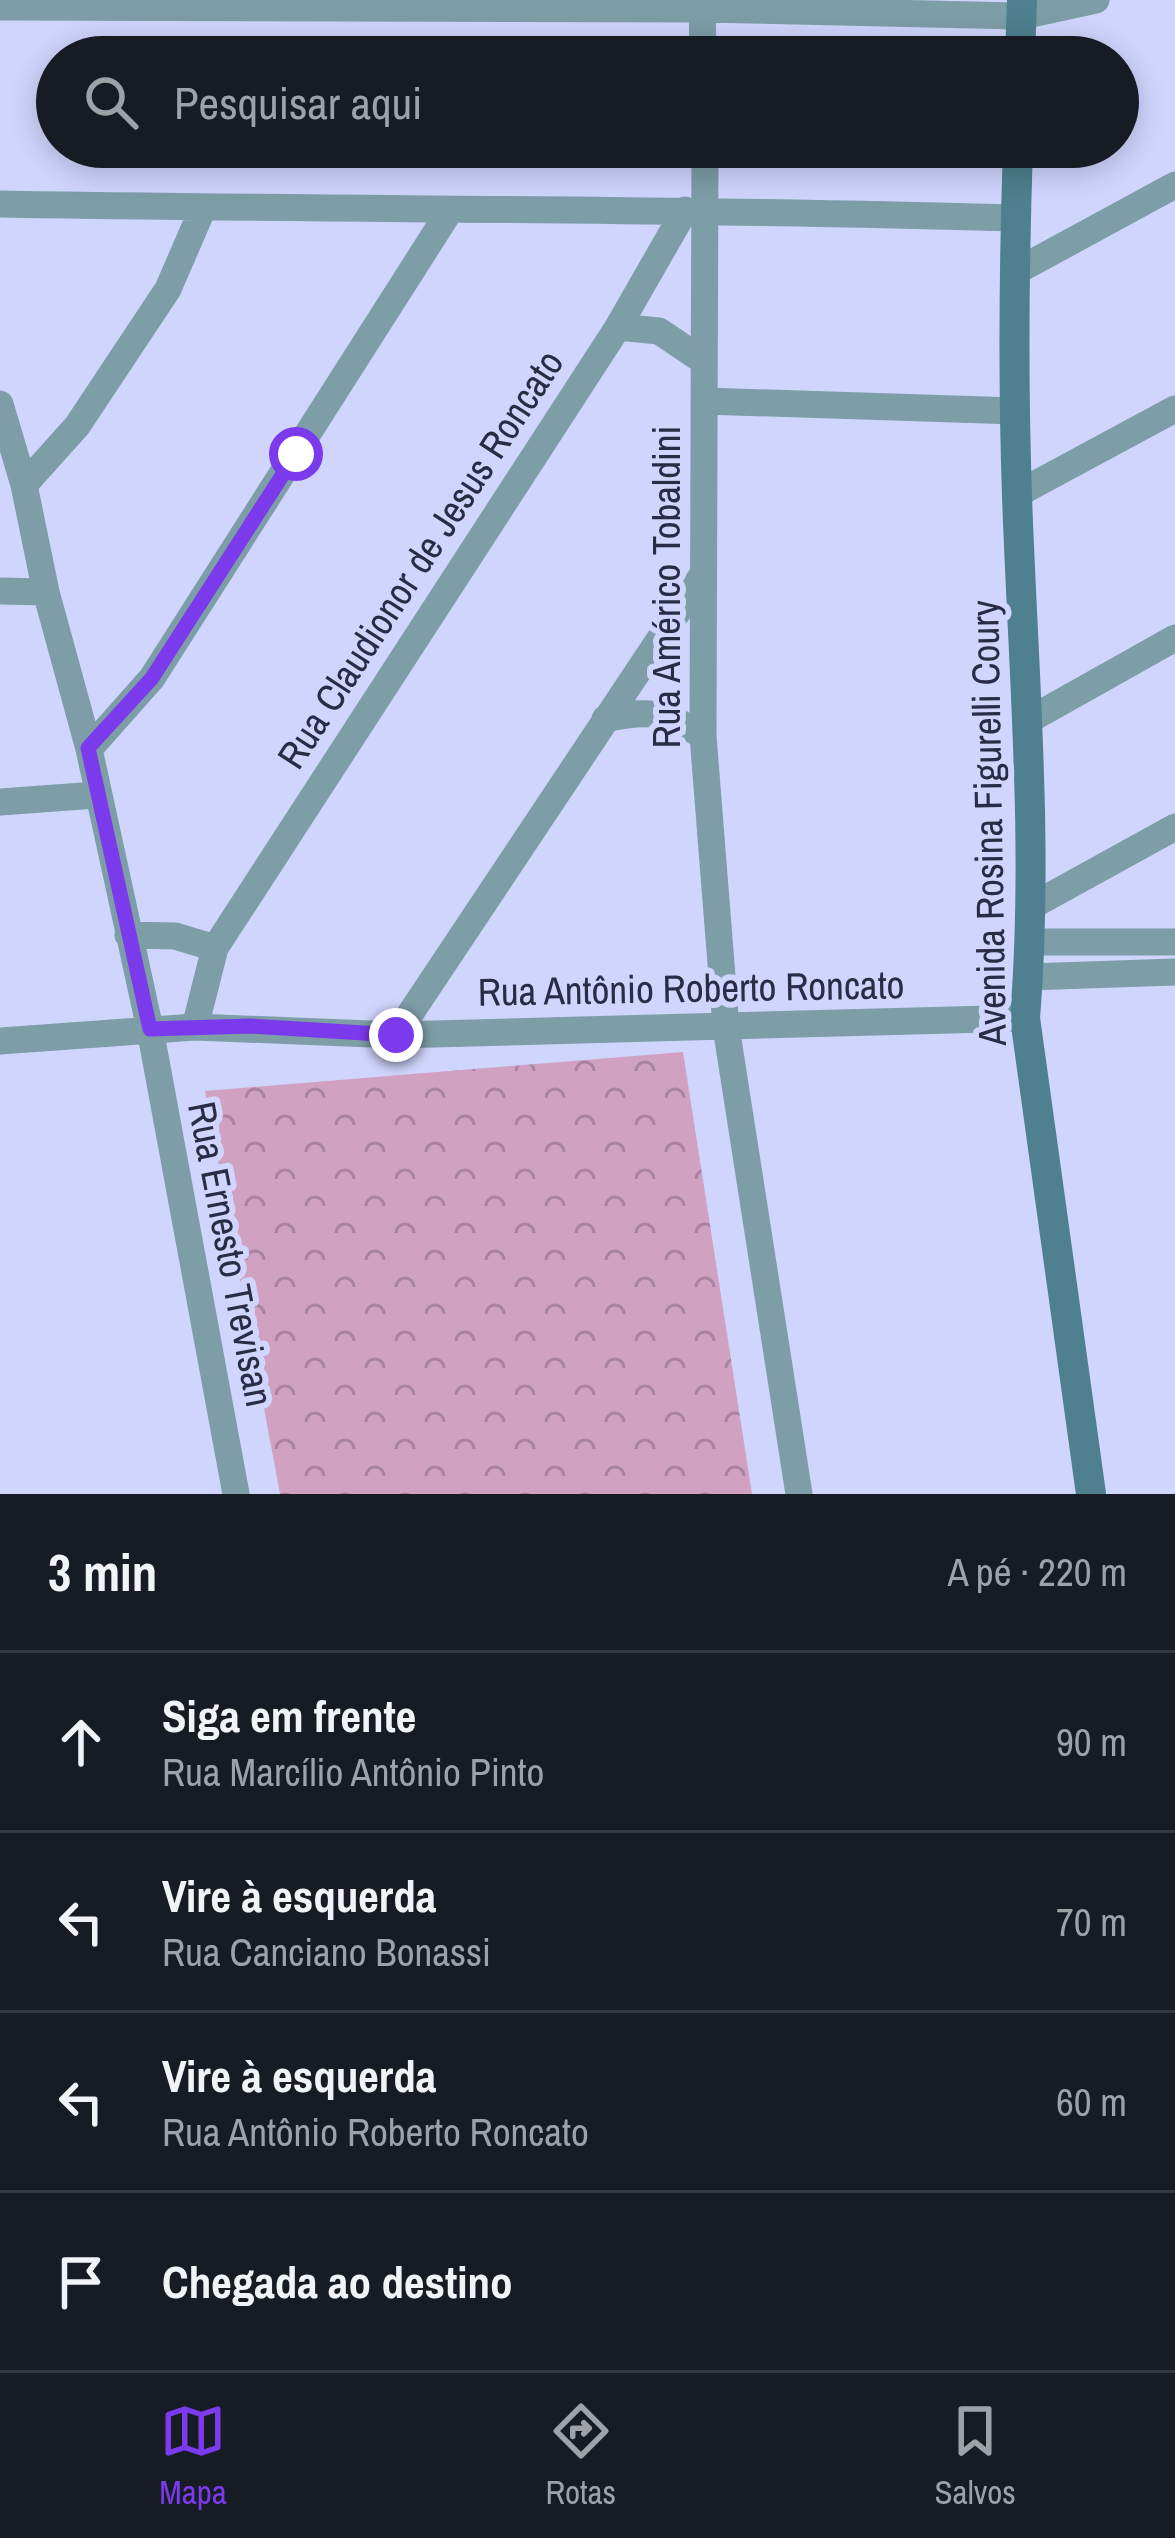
<!DOCTYPE html>
<html lang="pt">
<meta charset="utf-8">
<style>
:root{--surface:#171b24;--page:#242831;--text:#f1f3f6;--muted:#9ea1a6;--line:#363941;--accent:#7c3aed}
body{margin:0;font-family:"Archivo Narrow",sans-serif;background:var(--page);color:var(--text)}
.stop{position:absolute;width:36px;height:36px;margin:-27px;border:9px solid #7c3aed;border-radius:50%;background:#fff}
.stop.end{background:#7c3aed;border-color:#fff;box-shadow:0 3px 12px #0008}
.list{margin:0;padding:0;list-style:none}
h2{display:flex;justify-content:space-between;align-items:center;height:156px;margin:0;padding:0 48px;font-size:51px}
h2 small{font-size:39px;font-weight:400;color:var(--muted)}
.list li{display:grid;grid-template-columns:78px 1fr auto;gap:36px;align-items:center;box-sizing:border-box;height:180px;padding:0 48px;border-top:3px solid var(--line)}
.list b{display:block;font-size:45px;white-space:nowrap}
.list p{margin:0;font-size:39px;white-space:nowrap;color:var(--muted)}
.list em{font-size:39px;font-style:normal;color:var(--muted)}
.icon{flex:none;width:66px;height:66px;fill:none;stroke:currentColor;stroke-width:2;stroke-linecap:round;stroke-linejoin:round}
.map{position:relative;flex:none;width:1175px;height:1494px;overflow:hidden}
.search{position:absolute;background:var(--surface);box-shadow:0 6px 30px #0003;left:36px;right:36px;top:36px;height:132px;display:flex;align-items:center;gap:30px;box-sizing:border-box;padding:0 42px;border-radius:66px;color:var(--muted);font-size:45px}
.sheet{height:876px;background:var(--surface)}
nav{display:flex;justify-content:space-around;align-items:center;box-sizing:border-box;height:168px;border-top:3px solid var(--line);background:var(--surface);font-size:33px;color:var(--muted)}
nav a{display:grid;justify-items:center;gap:6px}
nav .on{color:var(--accent)}
.map>svg:first-child{display:block}
</style>
<div class="map">
<svg width="1175" height="1494" viewBox="0 0 1175 1494">
<defs>
<pattern id="park-crowns" width="20" height="18" patternUnits="userSpaceOnUse" patternTransform="scale(3)"><rect width="20" height="18" fill="#d0a1c1"/><path d="M2 6a3 3 0 1 1 6 0M12 15a3 3 0 1 1 6 0" fill="none" stroke="#a9839f"/></pattern>
</defs>
<rect width="100%" height="100%" fill="#cfd5fd"/>
<!-- park -->
<path fill="url(#park-crowns)" d="M683,1052l69,442h-472l-75,-403z"/>
<g fill="none" stroke-linecap="round" stroke-linejoin="round">
<!-- street -->
<path stroke="#7d9da7" stroke-width="27" d="M702,0l1,57
M0,7l702,2 320,7 74,-16
M705,147l-2,589 23,291 73,467
M0,204c339,6 677,4 1015,14
M1015,272l160,-87
M618,327l41,4 43,29
M704,401l312,10
M0,404l24,81 22,107 43,157 61,280 86,465
M24,485l53,-59 91,-137 35,-81
M1017,494l158,-85
M0,591l46,1
M605,719c46,-10 58,-7 98,17
M1029,720l146,-82
M89,749l63,-71 297,-466
M0,802l96,-7
M1030,907l145,-80
M128,935l47,1 40,12
M1030,942h145
M1028,977l147,-5
M195,1027l20,-79 403,-621 67,-117
M396,1035l307,-461
M0,1041l195,-14 201,8 629,-17"/>
<!-- secondary -->
<path stroke="#4e808f" stroke-width="30" d="M1020,57l2,-57
M1018,147c-4,116 -5,233 -1,349 6,174 22,348 8,522l66,476"/>
</g>
<g fill="none" stroke-linecap="round" stroke-linejoin="round">
<!-- route -->
<path stroke="#7c3aed" stroke-width="15" d="M296,454l-144,224 -64,70 62,281 100,-3 146,9"/>
</g>
<g text-anchor="middle" dominant-baseline="central" stroke-width="12" stroke-linejoin="round" paint-order="stroke">
<!-- street labels -->
<g font-size="39" fill="#292c46" stroke="#cfd5fd">
<text transform="translate(420 559) rotate(-57)">Rua Claudionor de Jesus Roncato</text>
<text transform="translate(666 587) rotate(-90)">Rua Américo Tobaldini</text>
<text transform="translate(988 823) rotate(-91)">Avenida Rosina Figurelli Coury</text>
<text transform="translate(691 988) rotate(-1)">Rua Antônio Roberto Roncato</text>
<text transform="translate(231 1254) rotate(79)">Rua Ernesto Trevisan</text>
</g>
</g>
</svg>
<div class="stop" style="left:296px;top:454px"></div>
<div class="stop end" style="left:396px;top:1035px"></div>
<div class="search"><svg class="icon" aria-label="search" viewBox="0 0 24 24"><circle cx="10" cy="10" r="6"/><path d="M15 15l6 6"/></svg>Pesquisar aqui</div>
</div>
<section class="sheet">
<h2>3 min<small>A pé · 220 m</small></h2>
<ul class="list">
<li><svg class="icon" aria-label="ahead" viewBox="0 0 24 24"><path d="M12 20V5M6 11l6-6 6 6"/></svg><div><b>Siga em frente</b><p>Rua Marcílio Antônio Pinto</p></div><em>90 m</em></li>
<li><svg class="icon" aria-label="left" viewBox="0 0 24 24"><path d="M17 20v-9H6M10 6l-5 5 5 5"/></svg><div><b>Vire à esquerda</b><p>Rua Canciano Bonassi</p></div><em>70 m</em></li>
<li><svg class="icon" aria-label="left" viewBox="0 0 24 24"><path d="M17 20v-9H6M10 6l-5 5 5 5"/></svg><div><b>Vire à esquerda</b><p>Rua Antônio Roberto Roncato</p></div><em>60 m</em></li>
<li><svg class="icon" aria-label="arrive" viewBox="0 0 24 24"><path d="M6 21V4h12l-3 4 3 4H6"/></svg><div><b>Chegada ao destino</b></div></li>
</ul>
</section>
<nav>
<a class="on"><svg class="icon" aria-label="map" viewBox="0 0 24 24"><path d="M3 6l6-2 6 2 6-2v14l-6 2-6-2-6 2zM9 4v14M15 6v14"/></svg>Mapa</a>
<a><svg class="icon" aria-label="directions" viewBox="0 0 24 24"><path d="M12 3l9 9-9 9-9-9zM9 14v-3h6M13 9l2 2-2 2"/></svg>Rotas</a>
<a><svg class="icon" aria-label="saved" viewBox="0 0 24 24"><path d="M7 4h10v16l-5-4-5 4z"/></svg>Salvos</a>
</nav>
